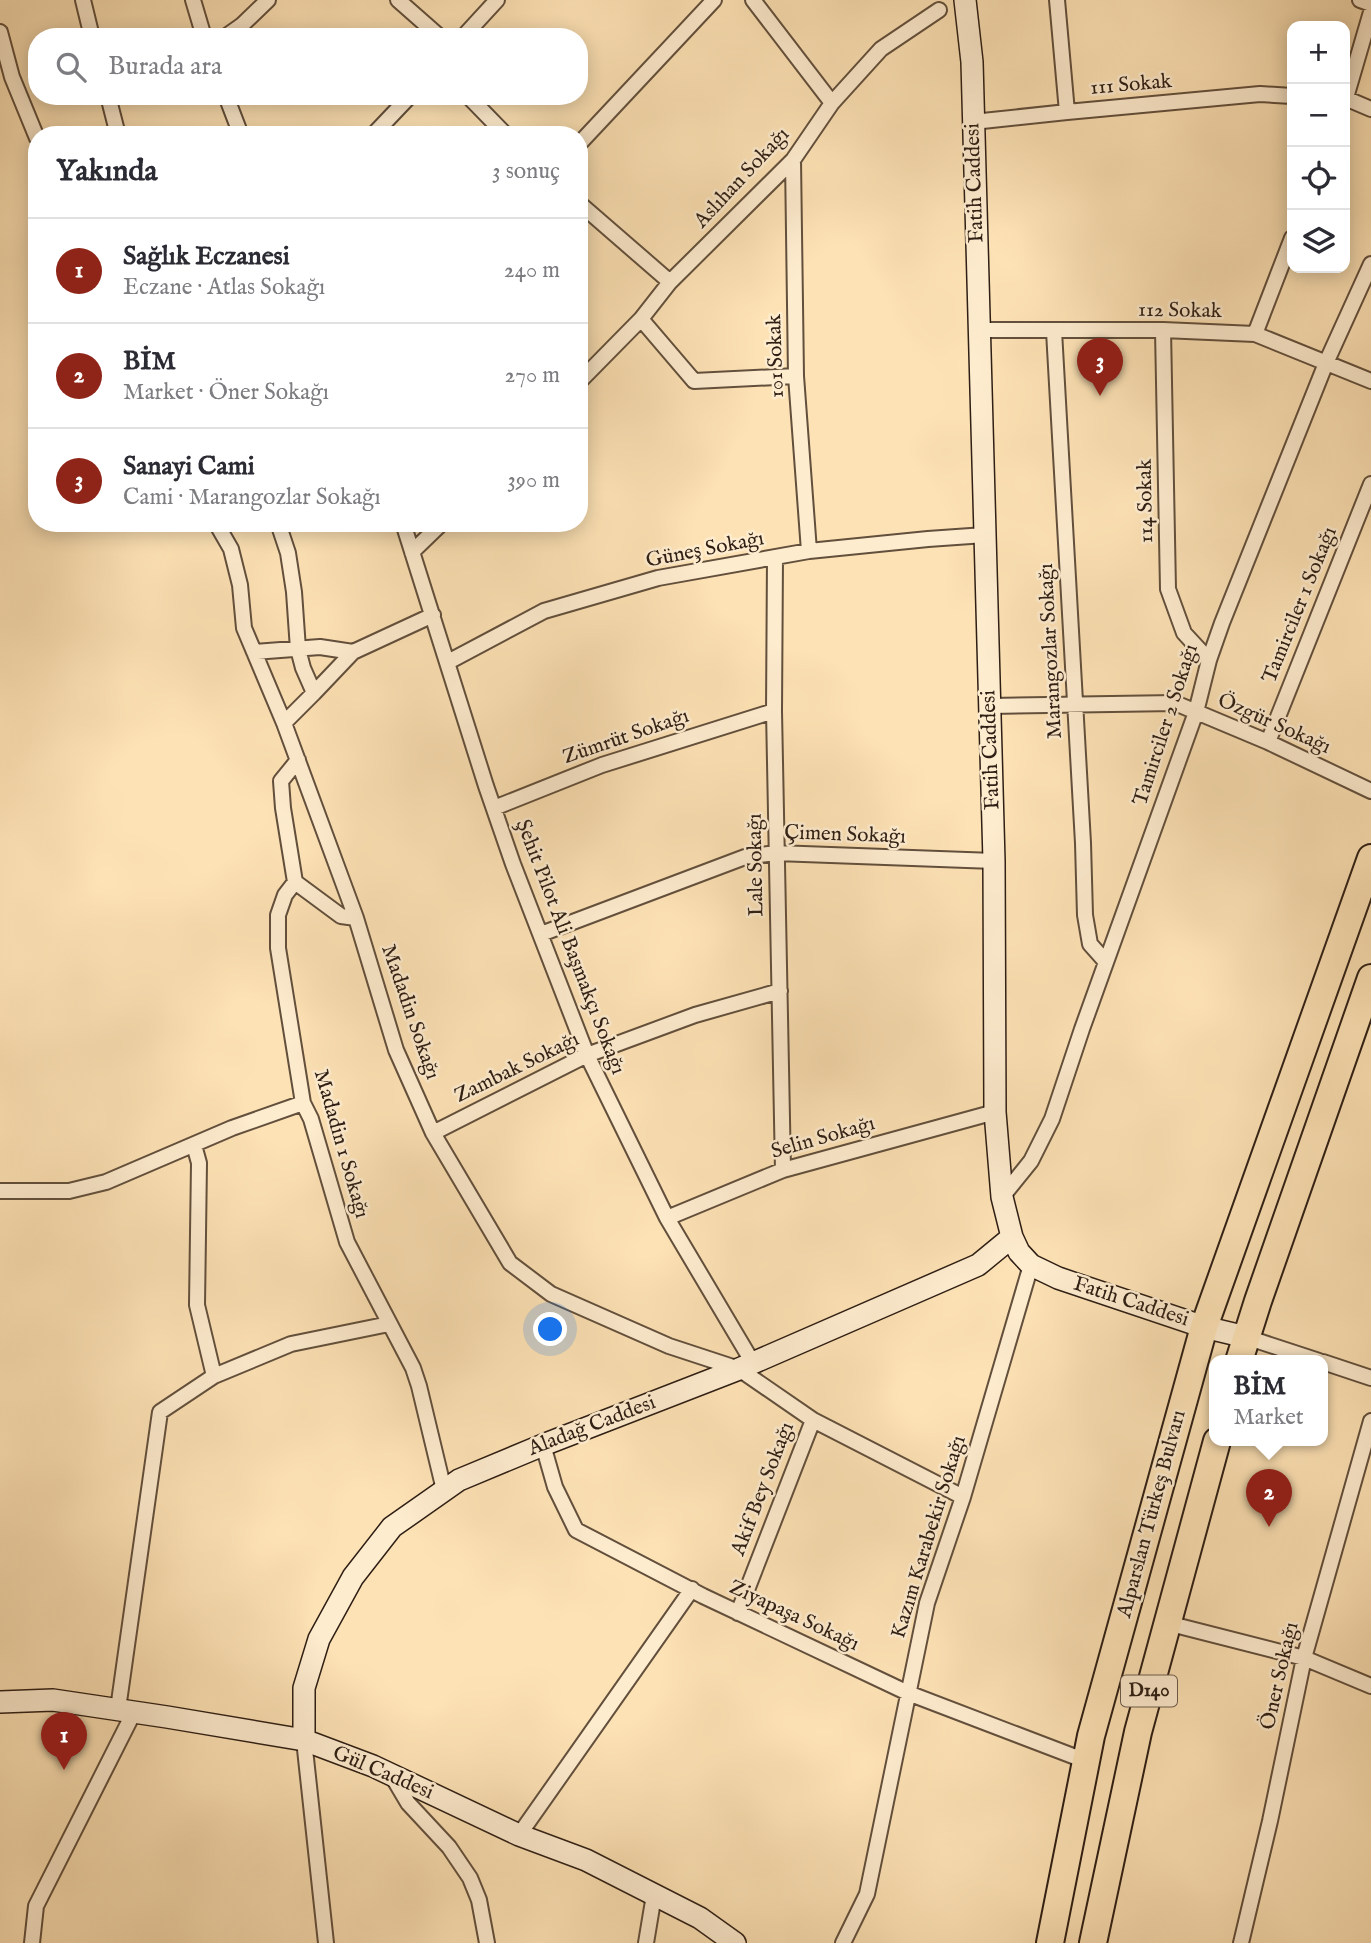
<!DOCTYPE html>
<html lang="tr">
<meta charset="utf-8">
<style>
:root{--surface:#fff;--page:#f2f2f3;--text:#2b2b33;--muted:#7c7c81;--line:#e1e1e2;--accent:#8f2418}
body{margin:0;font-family:"IM FELL English",serif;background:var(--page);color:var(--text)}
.controls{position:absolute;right:21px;top:21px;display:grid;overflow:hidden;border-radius:14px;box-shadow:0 4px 18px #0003}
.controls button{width:63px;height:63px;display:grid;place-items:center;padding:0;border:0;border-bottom:2px solid var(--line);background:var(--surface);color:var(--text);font:35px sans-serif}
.you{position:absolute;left:551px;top:1330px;width:24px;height:24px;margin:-18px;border:5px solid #fff;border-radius:50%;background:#1a73e8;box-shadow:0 0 0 10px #1a73e833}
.badge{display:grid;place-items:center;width:46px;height:46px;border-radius:50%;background:var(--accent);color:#fff;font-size:23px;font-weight:700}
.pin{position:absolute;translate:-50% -58px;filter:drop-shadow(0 2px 4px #0008)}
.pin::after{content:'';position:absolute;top:37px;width:24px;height:21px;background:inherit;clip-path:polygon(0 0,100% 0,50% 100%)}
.popup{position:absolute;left:1209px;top:1355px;width:119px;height:91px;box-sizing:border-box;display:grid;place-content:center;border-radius:14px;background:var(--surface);filter:drop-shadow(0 2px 5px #0005);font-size:23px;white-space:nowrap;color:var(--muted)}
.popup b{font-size:26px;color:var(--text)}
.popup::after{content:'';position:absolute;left:50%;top:100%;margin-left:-14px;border:14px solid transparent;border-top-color:var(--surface)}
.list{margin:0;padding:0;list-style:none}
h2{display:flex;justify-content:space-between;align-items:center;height:91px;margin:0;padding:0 28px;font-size:30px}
h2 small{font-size:23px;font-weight:400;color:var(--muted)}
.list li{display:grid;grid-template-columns:46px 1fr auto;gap:21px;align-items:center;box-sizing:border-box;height:105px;padding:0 28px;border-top:2px solid var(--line)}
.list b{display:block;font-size:26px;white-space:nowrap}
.list p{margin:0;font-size:23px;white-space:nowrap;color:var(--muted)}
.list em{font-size:23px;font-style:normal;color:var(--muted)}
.icon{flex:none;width:38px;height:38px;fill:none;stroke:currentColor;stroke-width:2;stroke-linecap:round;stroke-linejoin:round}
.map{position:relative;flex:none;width:1371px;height:1943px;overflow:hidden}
.search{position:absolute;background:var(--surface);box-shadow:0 4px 18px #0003;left:28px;top:28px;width:560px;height:77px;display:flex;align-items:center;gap:18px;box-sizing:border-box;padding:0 24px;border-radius:28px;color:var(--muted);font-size:26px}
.panel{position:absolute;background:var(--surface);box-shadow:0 4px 18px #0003;left:28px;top:126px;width:560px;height:406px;border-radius:28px}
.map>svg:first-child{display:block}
</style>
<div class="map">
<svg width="1371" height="1943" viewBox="0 0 1371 1943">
<rect width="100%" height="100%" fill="#fde2b5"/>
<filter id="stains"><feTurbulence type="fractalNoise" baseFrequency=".00286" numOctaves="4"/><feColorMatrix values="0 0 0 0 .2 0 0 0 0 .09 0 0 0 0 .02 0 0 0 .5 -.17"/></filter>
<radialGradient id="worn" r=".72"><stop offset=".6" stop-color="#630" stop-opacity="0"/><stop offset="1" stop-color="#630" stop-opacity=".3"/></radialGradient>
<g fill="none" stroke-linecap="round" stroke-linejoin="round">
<defs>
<path id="street" d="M83,0l9,37
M193,0l11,37
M398,0l42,37
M753,0l79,103
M1057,0l10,112
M1360,0l11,4
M0,32l12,45 25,61
M225,37l17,-12 26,-25
M463,37l34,-37
M108,96l10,39
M226,96l15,39
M468,96l38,39
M1345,98l26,11
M1345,101l26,-89
M973,122l94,-10 193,-18 32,2
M373,135l37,-39
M579,144l135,-144
M793,160l3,216 13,175
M579,203l91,79
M641,319l53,62 102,-5
M979,330h184l92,4 116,47
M1163,330l5,259 16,44 25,27
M1054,331l29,512 2,72 5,29 16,18
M1255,334l37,-96
M579,382l62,-63 29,-37 123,-122 39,-57 49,-54 58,-39
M216,523l15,26 9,36 4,43 40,95 72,195 40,132 37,83 77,130 41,31 118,52 70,23 74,51 150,77
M278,523l10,30 6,39 4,57 5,19 11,25 -30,30
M403,523l83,263 27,78 74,191 80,163 86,145
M412,552l30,-29
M775,558l-1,153 9,459
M254,652l66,-5 33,5
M448,662l96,-51 114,-33 151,-27 119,-12 57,-4
M314,693l39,-41 80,-37
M990,706l185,-3 93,39 103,49
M1268,742l103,-258
M298,760l-17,21 2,27 12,74 -10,13 -7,20v33l25,155 8,16 36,123 66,126 6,18 25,104
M494,808l108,-43 172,-54
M295,882l46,34 15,2
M541,934l204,-77 31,-4 218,8
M433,1133l154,-78 108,-40 85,-24
M194,1145l5,18 -2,142 17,71
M0,1191h69l37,-9 126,-54 71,-25
M1002,1197l29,-36 21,-42 30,-90 114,-317 13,-52 13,-37 104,-260 45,-99
M667,1218l116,-48 212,-58
M1246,1337l73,24
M1323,1362l48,16
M543,1445l12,42 21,43 127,66 205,97 178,68
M738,1613l75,-193
M1167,1623l137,35 67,28
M118,1709l42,-297 54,-36 77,-32 98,-20
M304,1740l22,203
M392,1776l16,27 41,44 21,31 9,22 8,43
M519,1835l173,-246
M32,1943l4,-37 98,-194
M646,1943l8,-48
M843,1943l24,-49 60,-291 36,-106 68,-232
M1241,1943l29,-122 34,-163 67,-237"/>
<path id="secondary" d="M965,0l7,62 22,799 1,251 7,85 10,40 7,15 12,13 27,13 146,49 42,10
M0,1702l53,-2 114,17 137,23 69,26 146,69 67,25 114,58 35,25
M304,1740v-52l15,-49 34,-62 39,-50 67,-47 84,-35 196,-76 239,-104 34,-28"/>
<path id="highway" d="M1239,1361l19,-60 113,-323
M1050,1943l41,-207 113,-409 167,-469
M1093,1943l45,-211 79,-291"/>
</defs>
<!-- street casing -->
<use href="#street" stroke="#624f3c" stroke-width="18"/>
<!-- secondary casing -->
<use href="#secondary" stroke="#2e1e14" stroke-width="24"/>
<!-- highway casing -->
<use href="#highway" stroke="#2e1e14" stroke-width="30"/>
<!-- street -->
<use href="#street" stroke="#feeccf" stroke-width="14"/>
<!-- secondary -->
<use href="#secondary" stroke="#feeccf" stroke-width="21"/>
<!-- highway -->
<use href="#highway" stroke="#fde2b5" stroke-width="26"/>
</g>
<g text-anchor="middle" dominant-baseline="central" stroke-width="5" stroke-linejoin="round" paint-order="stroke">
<!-- shield labels -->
<rect fill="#feeccf" stroke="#6c5c4c" stroke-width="2" x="1121" y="1675.5" width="56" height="31" rx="5"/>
<g font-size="19" font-weight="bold" fill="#2e1e14">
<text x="1149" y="1691">D140</text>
</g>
<!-- street labels -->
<g font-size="21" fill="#2e1e14" stroke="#feeccf">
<text transform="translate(1131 85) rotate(-5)">111 Sokak</text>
<text transform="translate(742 178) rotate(-47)">Aslıhan Sokağı</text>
<text transform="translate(975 183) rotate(-92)">Fatih Caddesi</text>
<text transform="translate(1180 311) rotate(1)">112 Sokak</text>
<text transform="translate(776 356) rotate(-92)">101 Sokak</text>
<text transform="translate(1146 501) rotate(-91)">114 Sokak</text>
<text transform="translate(705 550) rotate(-11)">Güneş Sokağı</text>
<text transform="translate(1300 605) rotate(-68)">Tamirciler 1 Sokağı</text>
<text transform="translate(1051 651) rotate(-93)">Marangozlar Sokağı</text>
<text transform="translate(1274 724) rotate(24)">Özgür Sokağı</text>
<text transform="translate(1166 725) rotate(-72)">Tamirciler 2 Sokağı</text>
<text transform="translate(626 737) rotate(-19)">Zümrüt Sokağı</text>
<text transform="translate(991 750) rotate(-92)">Fatih Caddesi</text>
<text transform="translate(845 835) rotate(2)">Çimen Sokağı</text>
<text transform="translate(756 865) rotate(-91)">Lale Sokağı</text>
<text transform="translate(570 947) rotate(69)">Şehit Pilot Ali Başmakçı Sokağı</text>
<text transform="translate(410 1012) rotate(71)">Madadin Sokağı</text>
<text transform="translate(517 1068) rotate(-26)">Zambak Sokağı</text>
<text transform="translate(823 1138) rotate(-16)">Selin Sokağı</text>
<text transform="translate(341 1144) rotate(74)">Madadin 1 Sokağı</text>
<text transform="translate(1131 1302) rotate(18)">Fatih Caddesi</text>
<text transform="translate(592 1426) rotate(-21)">Aladağ Caddesi</text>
<text transform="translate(763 1489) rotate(-69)">Akif Bey Sokağı</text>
<text transform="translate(1152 1514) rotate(-75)">Alparslan Türkeş Bulvarı</text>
<text transform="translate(929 1537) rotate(-73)">Kazım Karabekir Sokağı</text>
<text transform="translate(794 1616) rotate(25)">Ziyapaşa Sokağı</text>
<text transform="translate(1280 1676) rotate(-77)">Öner Sokağı</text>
<text transform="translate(383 1773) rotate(23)">Gül Caddesi</text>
</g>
</g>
<rect width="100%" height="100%" filter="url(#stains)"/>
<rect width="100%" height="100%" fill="url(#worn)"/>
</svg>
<div class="controls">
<button>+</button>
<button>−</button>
<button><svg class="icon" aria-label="locate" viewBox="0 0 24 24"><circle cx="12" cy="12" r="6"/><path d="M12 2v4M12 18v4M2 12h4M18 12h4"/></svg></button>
<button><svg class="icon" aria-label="layers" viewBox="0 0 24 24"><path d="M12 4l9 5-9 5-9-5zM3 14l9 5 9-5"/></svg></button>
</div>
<div class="you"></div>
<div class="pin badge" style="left:64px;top:1770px">1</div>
<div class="pin badge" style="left:1269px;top:1527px">2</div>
<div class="popup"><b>BİM</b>Market</div>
<div class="pin badge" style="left:1100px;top:396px">3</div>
<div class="search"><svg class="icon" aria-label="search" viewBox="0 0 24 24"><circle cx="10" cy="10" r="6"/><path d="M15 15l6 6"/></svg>Burada ara</div>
<section class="panel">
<h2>Yakında<small>3 sonuç</small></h2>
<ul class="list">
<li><span class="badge">1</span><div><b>Sağlık Eczanesi</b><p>Eczane · Atlas Sokağı</p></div><em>240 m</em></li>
<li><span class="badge">2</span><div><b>BİM</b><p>Market · Öner Sokağı</p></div><em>270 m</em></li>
<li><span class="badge">3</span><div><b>Sanayi Cami</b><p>Cami · Marangozlar Sokağı</p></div><em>390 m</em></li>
</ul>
</section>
</div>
